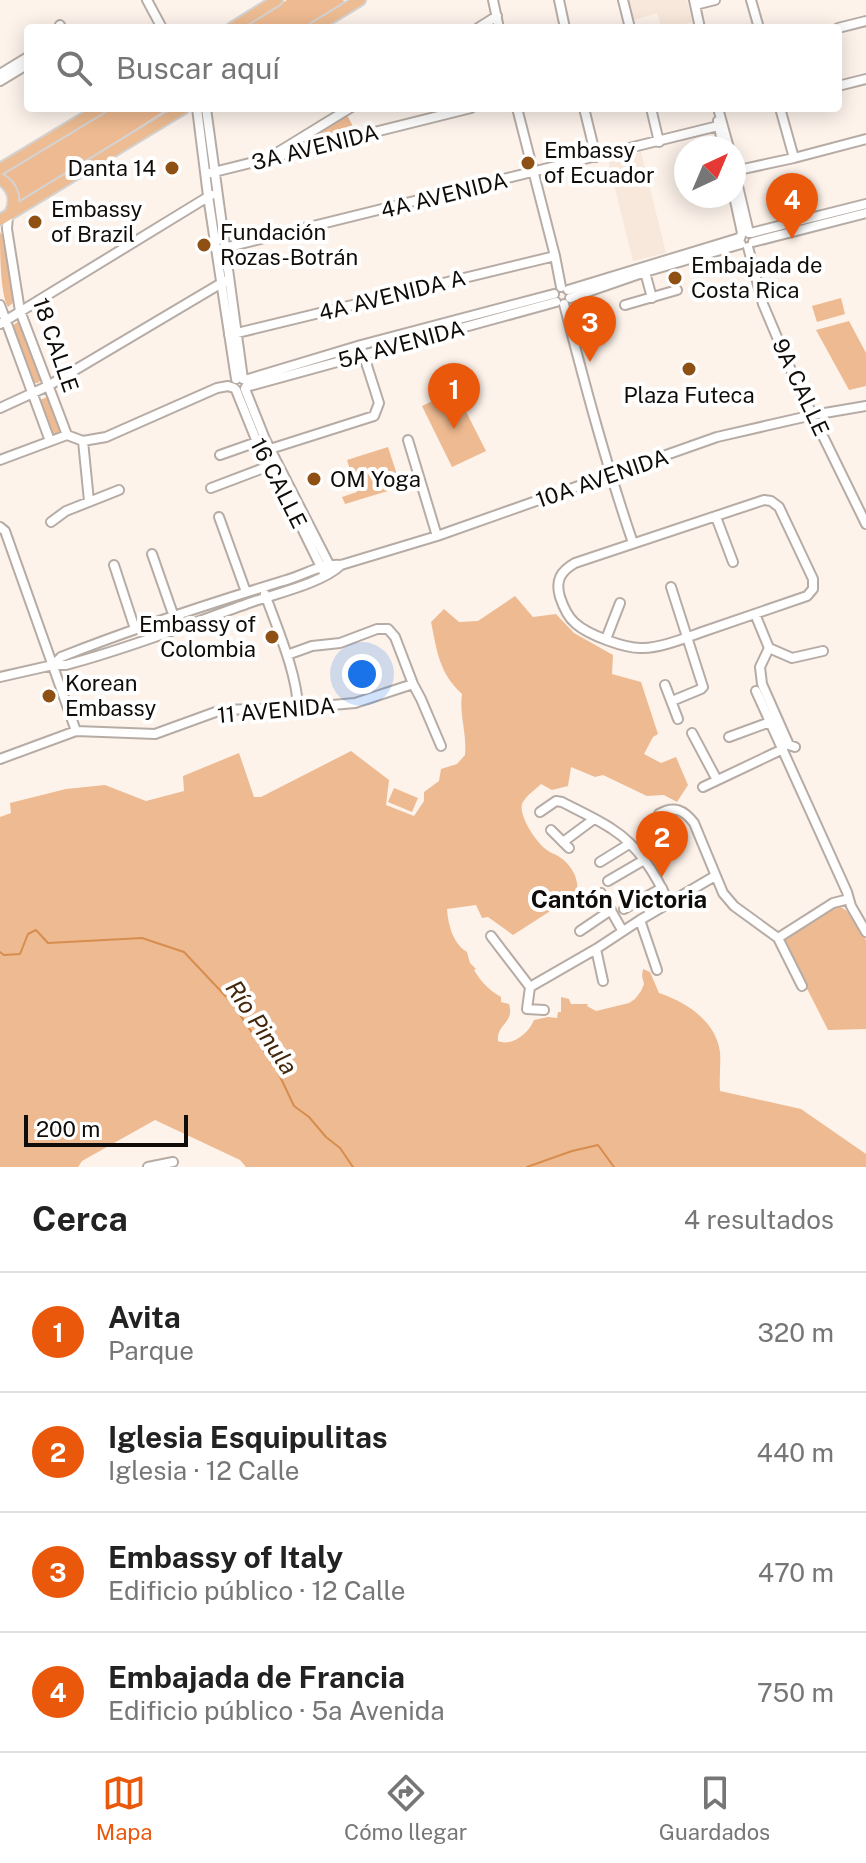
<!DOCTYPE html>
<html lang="es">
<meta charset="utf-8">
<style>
:root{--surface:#fff;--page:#f2f2f2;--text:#222;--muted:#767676;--line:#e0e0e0;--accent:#ea580c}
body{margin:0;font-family:"Public Sans",sans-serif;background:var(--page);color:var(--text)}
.compass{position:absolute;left:674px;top:136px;width:72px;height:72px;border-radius:50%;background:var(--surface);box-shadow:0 4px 20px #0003;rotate:44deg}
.scale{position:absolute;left:24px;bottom:20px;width:164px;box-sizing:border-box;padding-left:8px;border:4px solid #0f0c09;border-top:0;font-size:22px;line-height:28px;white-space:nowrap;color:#0f0c09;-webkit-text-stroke:6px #fff;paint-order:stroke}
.you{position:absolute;left:362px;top:674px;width:28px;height:28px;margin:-20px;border:6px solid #fff;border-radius:50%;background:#1a73e8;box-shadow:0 0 0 12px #1a73e833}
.badge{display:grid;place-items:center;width:52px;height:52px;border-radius:50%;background:var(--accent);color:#fff;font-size:26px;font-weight:700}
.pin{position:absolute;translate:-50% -66px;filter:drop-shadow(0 2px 4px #0008)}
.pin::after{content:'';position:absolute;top:42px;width:28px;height:24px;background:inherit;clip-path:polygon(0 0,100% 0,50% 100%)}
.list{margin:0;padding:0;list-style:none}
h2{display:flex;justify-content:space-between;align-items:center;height:104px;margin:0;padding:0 32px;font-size:34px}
h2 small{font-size:26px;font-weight:400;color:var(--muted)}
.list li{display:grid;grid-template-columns:52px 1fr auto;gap:24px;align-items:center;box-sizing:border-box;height:120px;padding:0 32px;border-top:2px solid var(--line)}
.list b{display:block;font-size:30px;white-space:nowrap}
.list p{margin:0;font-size:26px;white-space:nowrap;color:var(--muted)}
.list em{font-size:26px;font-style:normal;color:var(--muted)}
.icon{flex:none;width:44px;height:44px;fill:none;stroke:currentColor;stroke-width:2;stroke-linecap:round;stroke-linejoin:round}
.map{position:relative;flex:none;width:866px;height:1167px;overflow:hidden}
.search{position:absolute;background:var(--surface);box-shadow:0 4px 20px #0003;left:24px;right:24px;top:24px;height:88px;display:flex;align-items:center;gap:20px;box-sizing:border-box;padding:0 28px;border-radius:8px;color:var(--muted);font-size:30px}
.sheet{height:584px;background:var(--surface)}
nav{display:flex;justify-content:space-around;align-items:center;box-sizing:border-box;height:112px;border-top:2px solid var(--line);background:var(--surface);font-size:22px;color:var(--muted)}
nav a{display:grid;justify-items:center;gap:4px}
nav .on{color:var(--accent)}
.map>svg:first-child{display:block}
</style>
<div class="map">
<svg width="866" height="1167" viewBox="0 0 866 1167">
<rect width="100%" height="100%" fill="#fdf3eb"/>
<!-- built -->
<path fill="#f8e7db" d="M628,0h59l5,22 -21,6h-9l-5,-15 -23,7z
M641,152l25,101 -33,8 -25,-101z"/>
<!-- green -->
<path fill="#eeba91" d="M287,0h55l6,2 -42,26h-65z
M112,108h57l-152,97 -17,-30z
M347,115l9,17 -71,20z
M0,232l2,3 12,67 -6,5c-8,-14 -8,-56 -8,-75z
M841,298l4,16 -28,8 -5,-16z
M19,321l22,59 -3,3h-5l-21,-57z
M849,321l17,32v33l-17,4 -33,-60z
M455,390l31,61 -34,16 -30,-61z
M47,397l13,35 -7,2 -13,-34z
M388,447l13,40 -56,17 -3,-7 15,-5 -10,-32z
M515,596l18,21 23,-3 18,19 39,22 -1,19 29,8 17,52 -5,3 -9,17 17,9 15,-6 12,28 -11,17 -13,-7 -17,1 -44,-21 -8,2 -24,-10 -3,19 -16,4 -11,-6c-5,5 -14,11 -18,18 -7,11 14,42 24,48 5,4 6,3 11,6 15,9 24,27 17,43l-9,2 -53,34 -25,-18 -6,1 -6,-13 -29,4c1,15 6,35 20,43l3,11 6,6 -2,1c7,12 16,21 27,27v5l8,2c6,19 -13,20 -11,37 14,6 31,-8 36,-21l14,-3 9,1 1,-6h3v-15l8,2 2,5h17l-1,2 9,5 33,-8 6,-4 6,-8 3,-7 -2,-8 1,-7 7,3 9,21c27,9 57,28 61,59 1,13 -1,26 0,39l81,18 65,45v13h-620l-6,-7 -85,-40 -73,41 -4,6h-78v-350l11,-4 -1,-10 56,-14 39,-4 41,16 38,-10 -1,-15 56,-23 15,44h7l90,-46 38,29 -3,25 28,11 10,-15v-9l15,-11 2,-12 16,-5 8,-9c2,-22 -6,-40 -3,-61 -23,-21 -25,-43 -31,-72l13,-13 15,13 19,-1z
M394,788l24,10 -6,14 -24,-10z
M835,907h6l6,4 19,29v89l-38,1 -45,-89z"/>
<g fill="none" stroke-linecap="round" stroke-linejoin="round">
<!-- stream -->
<path stroke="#d68d4e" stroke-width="2" d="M0,952l4,3 16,-1 8,-20 8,-4 12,13 94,-5 42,14 48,51 45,67 17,36 15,11 17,20 14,11 13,19
M527,1167l45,-16 26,-6 16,22"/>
<defs>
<path id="minor" d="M147,0l15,28
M493,0l6,28
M559,0l6,28
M623,0l7,28
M694,0l6,28
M751,0l8,28
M695,5l20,-5
M60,25l1,3
M478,28l19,-12
M838,28l28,-7
M0,74l28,-17
M0,81l28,-17
M838,86l28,-7
M197,108l11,88 28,183
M206,108l37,271
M517,108l38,148 6,31
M584,108l12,49
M651,108l8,34
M718,108l11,40
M780,108l14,50
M718,121l5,27
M275,154l75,-46
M734,169l15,64
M734,171l60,-13 72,-19
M206,174l265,-66
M734,196l8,37 -3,8
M8,215l-1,14 13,82 47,124
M751,233l115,-29
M753,242l113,-29
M748,247l15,57 30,71 73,149
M216,250l502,-124
M645,272l7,26
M568,290l171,-52
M570,298l75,-26 96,-28
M564,304c21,81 42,160 69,239
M0,305l50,136
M625,305l52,-15
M0,324l211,-129
M229,335l326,-79
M245,380l116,-35 193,-51
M246,387l310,-85
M245,389l20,50 66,129
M236,390l21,52 38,72 28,57
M0,408l48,-22 177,-105
M408,440l29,96
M83,441l6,60
M270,449l104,-33 5,-13 -17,-53
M220,455l37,-13
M0,460l67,-25 16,6 23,-4 111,-49 11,-2 6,2
M211,488l58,-22
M764,500l7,1 8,6 34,72v10l-6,7c-35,12 -70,24 -105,36 -17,6 -41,16 -59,16 -17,1 -55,-13 -68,-25 -7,-6 -12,-17 -15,-26 -5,-17 1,-26 15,-34z
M219,517l27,75
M716,517l17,45
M51,522l15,-11 53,-21
M0,527l5,4 71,200
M152,554l22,63
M114,565l21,64
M671,587l32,100 -2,2 -29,12
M265,594c12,34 32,79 33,114
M755,614l14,34 23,10 31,-7
M606,639l14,-36
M769,648l-9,19 2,17 27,61 6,2
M287,655l25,-9 28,-3 37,-14h11l7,8 18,47 8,15 20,47
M53,665l8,-8c73,-29 147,-53 222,-76 20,-5 38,-18 58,-16l96,-29 280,-99 96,-22 53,-9
M0,677l53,-12h13c63,-17 124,-41 186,-63 26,-9 70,-19 89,-37
M665,685l13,34
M756,691l91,201 4,14 15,26
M692,733l25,47
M729,737l41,-15
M0,759l76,-28 79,3 66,-24 77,-2 57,-5 58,-19
M703,787l80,-38
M540,812l16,-11 6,1c17,9 35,17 50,27 27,17 44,46 57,74
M659,814c15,-9 25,-4 35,9l29,70 11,13 44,32 24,48
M551,830l18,18
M563,842l31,-23
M642,855l12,-11
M600,862l29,-18
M608,881l36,-21
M601,893l21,37
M624,909l38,-21
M640,920l17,50
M580,931l31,-21
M491,936l39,51 -3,22 17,1
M778,938l55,-35 16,-4
M596,949l7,32
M530,987l66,-38 44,-29 75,-44
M148,1167l25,-5"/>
<path id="major" d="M232,28l45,-28
M314,28l46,-28
M0,169l101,-61
M0,179c13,8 17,21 10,35
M0,220l184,-112"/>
</defs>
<!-- minor casing -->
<use href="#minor" stroke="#b6aca5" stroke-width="12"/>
<!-- major casing -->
<use href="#major" stroke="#d4d3d3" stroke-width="14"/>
<!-- minor -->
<use href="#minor" stroke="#fff" stroke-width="8"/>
<!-- major -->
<use href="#major" stroke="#edbc92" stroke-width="10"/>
</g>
<!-- markers -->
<g fill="#8e5113" stroke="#fff" stroke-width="3">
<circle cx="528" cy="163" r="8"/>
<circle cx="172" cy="168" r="8"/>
<circle cx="35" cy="222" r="8"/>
<circle cx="204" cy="245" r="8"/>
<circle cx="675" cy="278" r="8"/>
<circle cx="689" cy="369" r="8"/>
<circle cx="314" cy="479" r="8"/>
<circle cx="272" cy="637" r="8"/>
<circle cx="49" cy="696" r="8"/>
</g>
<g text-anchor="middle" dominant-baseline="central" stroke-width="8" stroke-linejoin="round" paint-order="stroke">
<!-- street labels -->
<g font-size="22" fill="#0f0c09" stroke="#fff">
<text transform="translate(315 147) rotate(-14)">3A AVENIDA</text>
<text transform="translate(444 195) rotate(-14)">4A AVENIDA</text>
<text transform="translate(392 295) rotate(-14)">4A AVENIDA A</text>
<text transform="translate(401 344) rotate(-15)">5A AVENIDA</text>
<text transform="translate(56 345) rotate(71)">18 CALLE</text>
<text transform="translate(801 387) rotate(65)">9A CALLE</text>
<text transform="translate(602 478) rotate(-19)">10A AVENIDA</text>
<text transform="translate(279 483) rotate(63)">16 CALLE</text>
<text transform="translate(276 710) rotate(-5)">11 AVENIDA</text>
</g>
<!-- poi labels -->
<g font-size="22" fill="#0f0c09" stroke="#fff" text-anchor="start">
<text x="544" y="150">Embassy<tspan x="544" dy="25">of Ecuador</tspan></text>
<text x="156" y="168" text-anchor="end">Danta 14</text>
<text x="51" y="209">Embassy<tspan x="51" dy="25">of Brazil</tspan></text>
<text x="220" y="232">Fundación<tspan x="220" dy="25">Rozas-Botrán</tspan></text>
<text x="691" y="265">Embajada de<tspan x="691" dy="25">Costa Rica</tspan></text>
<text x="689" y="395" text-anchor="middle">Plaza Futeca</text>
<text x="330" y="479">OM Yoga</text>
<text x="256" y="624" text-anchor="end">Embassy of<tspan x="256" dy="25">Colombia</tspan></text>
<text x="65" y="683">Korean<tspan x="65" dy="25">Embassy</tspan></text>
</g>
<!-- neighbourhood labels -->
<g font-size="24" font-weight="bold" fill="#0f0c09" stroke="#fff">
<text x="619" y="899">Cantón Victoria</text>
</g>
<!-- water labels -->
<g font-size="24" font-style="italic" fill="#44260b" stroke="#fff">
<text transform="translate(262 1027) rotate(56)">Río Pinula</text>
</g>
</g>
</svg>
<svg class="compass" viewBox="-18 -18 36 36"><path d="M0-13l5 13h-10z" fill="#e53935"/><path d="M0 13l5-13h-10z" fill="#767676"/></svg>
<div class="scale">200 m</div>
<div class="you"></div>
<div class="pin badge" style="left:454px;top:429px">1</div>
<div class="pin badge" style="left:662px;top:877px">2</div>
<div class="pin badge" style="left:590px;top:362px">3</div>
<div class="pin badge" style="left:792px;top:239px">4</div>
<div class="search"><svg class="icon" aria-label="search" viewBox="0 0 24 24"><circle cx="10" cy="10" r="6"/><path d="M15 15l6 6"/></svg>Buscar aquí</div>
</div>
<section class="sheet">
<h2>Cerca<small>4 resultados</small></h2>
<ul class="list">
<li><span class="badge">1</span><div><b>Avita</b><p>Parque</p></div><em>320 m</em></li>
<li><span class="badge">2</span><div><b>Iglesia Esquipulitas</b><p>Iglesia · 12 Calle</p></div><em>440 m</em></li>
<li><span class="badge">3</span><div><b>Embassy of Italy</b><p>Edificio público · 12 Calle</p></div><em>470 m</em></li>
<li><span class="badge">4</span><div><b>Embajada de Francia</b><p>Edificio público · 5a Avenida</p></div><em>750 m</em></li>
</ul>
</section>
<nav>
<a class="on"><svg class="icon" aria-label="map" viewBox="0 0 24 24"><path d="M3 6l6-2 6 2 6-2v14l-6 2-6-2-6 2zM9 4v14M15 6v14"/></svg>Mapa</a>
<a><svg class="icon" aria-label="directions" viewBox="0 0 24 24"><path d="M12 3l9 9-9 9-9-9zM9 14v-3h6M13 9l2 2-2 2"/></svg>Cómo llegar</a>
<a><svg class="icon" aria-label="saved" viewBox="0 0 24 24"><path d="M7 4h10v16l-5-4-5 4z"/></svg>Guardados</a>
</nav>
